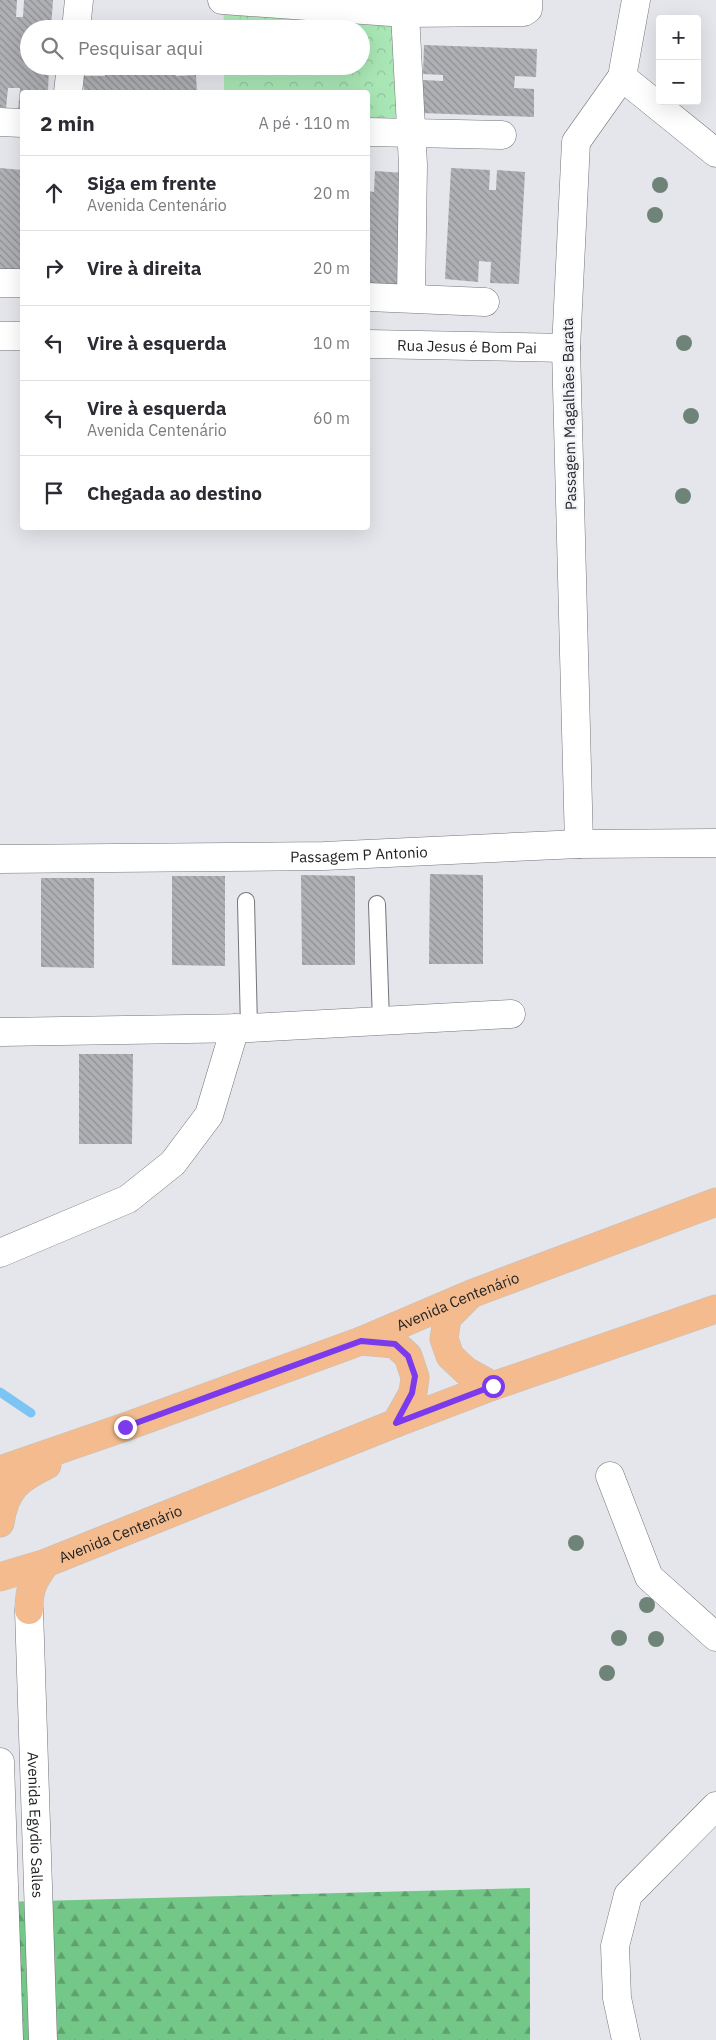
<!DOCTYPE html>
<html lang="pt">
<meta charset="utf-8">
<style>
:root{--surface:#fff;--page:#f2f2f3;--text:#2b2b33;--muted:#7c7c81;--line:#e1e1e2}
body{margin:0;font-family:"IBM Plex Sans",sans-serif;background:var(--page);color:var(--text)}
.controls{position:absolute;right:15px;top:15px;display:grid;overflow:hidden;border-radius:5px;box-shadow:0 5px 20px #0002}
.controls button{width:45px;height:45px;display:grid;place-items:center;padding:0;border:0;border-bottom:1px solid var(--line);background:var(--surface);color:var(--text);font:25px sans-serif}
.stop{position:absolute;width:15px;height:15px;margin:-11px;border:4px solid #7c3aed;border-radius:50%;background:#fff}
.stop.end{background:#7c3aed;border-color:#fff;box-shadow:0 1px 5px #0008}
.list{margin:0;padding:0;list-style:none}
h2{display:flex;justify-content:space-between;align-items:center;height:65px;margin:0;padding:0 20px;font-size:21px}
h2 small{font-size:16px;font-weight:400;color:var(--muted)}
.list li{display:grid;grid-template-columns:32px 1fr auto;gap:15px;align-items:center;box-sizing:border-box;height:75px;padding:0 20px;border-top:1px solid var(--line)}
.list b{display:block;font-size:19px;white-space:nowrap}
.list p{margin:0;font-size:16px;white-space:nowrap;color:var(--muted)}
.list em{font-size:16px;font-style:normal;color:var(--muted)}
.icon{flex:none;width:28px;height:28px;fill:none;stroke:currentColor;stroke-width:2;stroke-linecap:round;stroke-linejoin:round}
.map{position:relative;flex:none;width:716px;height:2040px;overflow:hidden}
.search{position:absolute;background:var(--surface);box-shadow:0 5px 20px #0002;left:20px;top:20px;width:350px;height:55px;display:flex;align-items:center;gap:12px;box-sizing:border-box;padding:0 18px;border-radius:28px;color:var(--muted);font-size:19px}
.panel{position:absolute;background:var(--surface);box-shadow:0 5px 20px #0002;left:20px;top:90px;width:350px;height:440px;border-radius:5px}
.map>svg:first-child{display:block}
</style>
<div class="map">
<svg width="716" height="2040" viewBox="0 0 716 2040">
<defs>
<pattern id="forest-firs" width="22" height="20" patternUnits="userSpaceOnUse" patternTransform="scale(1.25)"><rect width="22" height="20" fill="#73c787"/><path d="M5 1l3.5 6h-7zM16 11l3.5 6h-7z" fill="#5ea16e"/></pattern>
<pattern id="park-crowns" width="20" height="18" patternUnits="userSpaceOnUse" patternTransform="scale(1.25)"><rect width="20" height="18" fill="#a9e6b5"/><path d="M2 6a3 3 0 1 1 6 0M12 15a3 3 0 1 1 6 0" fill="none" stroke="#91c59c"/></pattern>
<pattern id="building-back-hatch" width="6" height="6" patternUnits="userSpaceOnUse" patternTransform="scale(1.25)"><rect width="6" height="6" fill="#aeb0b4"/><path d="M-1 5l2 2M0 0l6 6M5-1l2 2" fill="none" stroke="#8d8f92"/></pattern>
</defs>
<rect width="100%" height="100%" fill="#e4e6eb"/>
<!-- forest -->
<path fill="url(#forest-firs)" d="M530,1888v152h-530v-138z"/>
<!-- park -->
<path fill="url(#park-crowns)" d="M223,0l182,13 6,121 -43,-2v-40h-144v-26h137v-37h-137z"/>
<g fill="none" stroke-linecap="round" stroke-linejoin="round">
<!-- stream -->
<path stroke="#7cc4f4" stroke-width="9" d="M0,1392l31,21"/>
</g>
<!-- building -->
<path fill="url(#building-back-hatch)" d="M0,0h17l-1,17h7l1,-17h29l-2,29h-22v37h20l-1,26h-26v18l-4,-1 2,-21h-12l-2,20 -6,-1z
M424,45l113,4 -1,28 -21,-1 -1,12 20,1v28l-113,-4 2,-33 20,1v-6l-20,-1z
M84,66h112v4h-20v6l20,-1 1,17h-113l-1,-16h22v-6h-21z
M0,168l22,2v113l-22,-1z
M451,168l39,2 -1,20h7l1,-20 28,2 -6,112 -29,-1 1,-21 -12,-1 -1,21 -33,-3z
M375,171l29,2 -6,113 -29,-2 1,-21h-2v-72l6,1z
M430,874l53,1v89h-54z
M301,875l54,1v89h-53z
M172,876h53v90l-53,-1z
M41,878h53v90l-53,-1z
M79,1054h54l-1,90h-53z"/>
<g fill="none" stroke-linecap="round" stroke-linejoin="round">
<defs>
<path id="service" d="M246,901l3,127
M377,904l4,117"/>
<g id="minor">
<path d="M222,0l183,13 119,-1 4,-3v-9"/>
<path d="M407,0l-2,13 8,152 -2,133"/>
<path d="M76,29l3,-29"/>
<path d="M622,77l94,76"/>
<path d="M68,92l3,-26"/>
<path d="M0,122l22,1"/>
<path d="M368,132l134,3"/>
<path d="M0,283h22"/>
<path d="M368,297l117,5"/>
<path d="M0,336h22"/>
<path id="s1" d="M368,344l198,4"/>
<path d="M579,844l-13,-496 10,-206 46,-65 14,-77"/>
<path id="s2" d="M0,859l324,-3 255,-12 137,-1"/>
<path d="M0,1032l249,-4 262,-14"/>
<path d="M0,1253l128,-54 45,-36 36,-48 26,-87"/>
<path d="M610,1476l39,101 67,60"/>
<path d="M626,2040l-9,-42 -2,-52 13,-51 88,-89"/>
</g>
<g id="tertiary">
<path id="s3" d="M29,1610l14,430"/>
<path d="M0,1762l9,278"/>
</g>
<g id="primary">
<path d="M468,1297l-21,21 -3,21 6,17 16,15 27,15"/>
<path d="M361,1341l34,3 13,12 7,21 -2,16 -17,30"/>
<path id="s4" d="M0,1470l125,-43 236,-86 110,-47 245,-92"/>
<path d="M0,1523c5,-34 18,-44 47,-58"/>
<path id="s5" d="M0,1577l46,-14 350,-140 97,-37 223,-77"/>
<path d="M29,1610c0,-22 4,-29 17,-47"/>
</g>
</defs>
<!-- service casing -->
<use href="#service" stroke="#74757a" stroke-width="18"/>
<!-- minor casing -->
<use href="#minor" stroke="#74757a" stroke-width="29"/>
<!-- tertiary casing -->
<use href="#tertiary" stroke="#74757a" stroke-width="29"/>
<!-- primary casing -->
<use href="#primary" stroke="#c1c1c2" stroke-width="29"/>
<!-- service -->
<use href="#service" stroke="#fff" stroke-width="16"/>
<!-- minor -->
<use href="#minor" stroke="#fff" stroke-width="28"/>
<!-- tertiary -->
<use href="#tertiary" stroke="#fff" stroke-width="28"/>
<!-- primary -->
<use href="#primary" stroke="#f4bc8e" stroke-width="28"/>
</g>
<!-- trees -->
<g fill="#6f8478">
<circle cx="660" cy="185" r="8"/>
<circle cx="655" cy="215" r="8"/>
<circle cx="684" cy="343" r="8"/>
<circle cx="691" cy="416" r="8"/>
<circle cx="683" cy="496" r="8"/>
<circle cx="576" cy="1543" r="8"/>
<circle cx="647" cy="1605" r="8"/>
<circle cx="619" cy="1638" r="8"/>
<circle cx="656" cy="1639" r="8"/>
<circle cx="607" cy="1673" r="8"/>
</g>
<g fill="none" stroke-linecap="round" stroke-linejoin="round">
<!-- route -->
<path stroke="#7c3aed" stroke-width="6" d="M125,1427l236,-86 34,3 13,12 7,20 -3,17 -16,30 97,-37"/>
</g>
<g text-anchor="middle" dominant-baseline="central" stroke-width="4.5" stroke-linejoin="round" paint-order="stroke">
<!-- street labels -->
<g font-size="15" fill="#212224" stroke="#f2f3f8">
<text stroke="none"><textPath href="#s1" startOffset="99">Rua Jesus é Bom Pai</textPath></text>
<text transform="translate(569 414) rotate(-91)">Passagem Magalhães Barata</text>
<text stroke="none"><textPath href="#s2" startOffset="359">Passagem P Antonio</textPath></text>
<text stroke="none"><textPath href="#s4" startOffset="488">Avenida Centenário</textPath></text>
<text stroke="none"><textPath href="#s5" startOffset="128">Avenida Centenário</textPath></text>
<text stroke="none"><textPath href="#s3" startOffset="215">Avenida Egydio Salles</textPath></text>
</g>
</g>
</svg>
<div class="controls">
<button>+</button>
<button>−</button>
</div>
<div class="stop" style="left:493px;top:1386px"></div>
<div class="stop end" style="left:125px;top:1427px"></div>
<div class="search"><svg class="icon" aria-label="search" viewBox="0 0 24 24"><circle cx="10" cy="10" r="6"/><path d="M15 15l6 6"/></svg>Pesquisar aqui</div>
<section class="panel">
<h2>2 min<small>A pé · 110 m</small></h2>
<ul class="list">
<li><svg class="icon" aria-label="ahead" viewBox="0 0 24 24"><path d="M12 20V5M6 11l6-6 6 6"/></svg><div><b>Siga em frente</b><p>Avenida Centenário</p></div><em>20 m</em></li>
<li><svg class="icon" aria-label="right" viewBox="0 0 24 24"><path d="M7 20v-9h11M14 6l5 5-5 5"/></svg><div><b>Vire à direita</b></div><em>20 m</em></li>
<li><svg class="icon" aria-label="left" viewBox="0 0 24 24"><path d="M17 20v-9H6M10 6l-5 5 5 5"/></svg><div><b>Vire à esquerda</b></div><em>10 m</em></li>
<li><svg class="icon" aria-label="left" viewBox="0 0 24 24"><path d="M17 20v-9H6M10 6l-5 5 5 5"/></svg><div><b>Vire à esquerda</b><p>Avenida Centenário</p></div><em>60 m</em></li>
<li><svg class="icon" aria-label="arrive" viewBox="0 0 24 24"><path d="M6 21V4h12l-3 4 3 4H6"/></svg><div><b>Chegada ao destino</b></div></li>
</ul>
</section>
</div>
